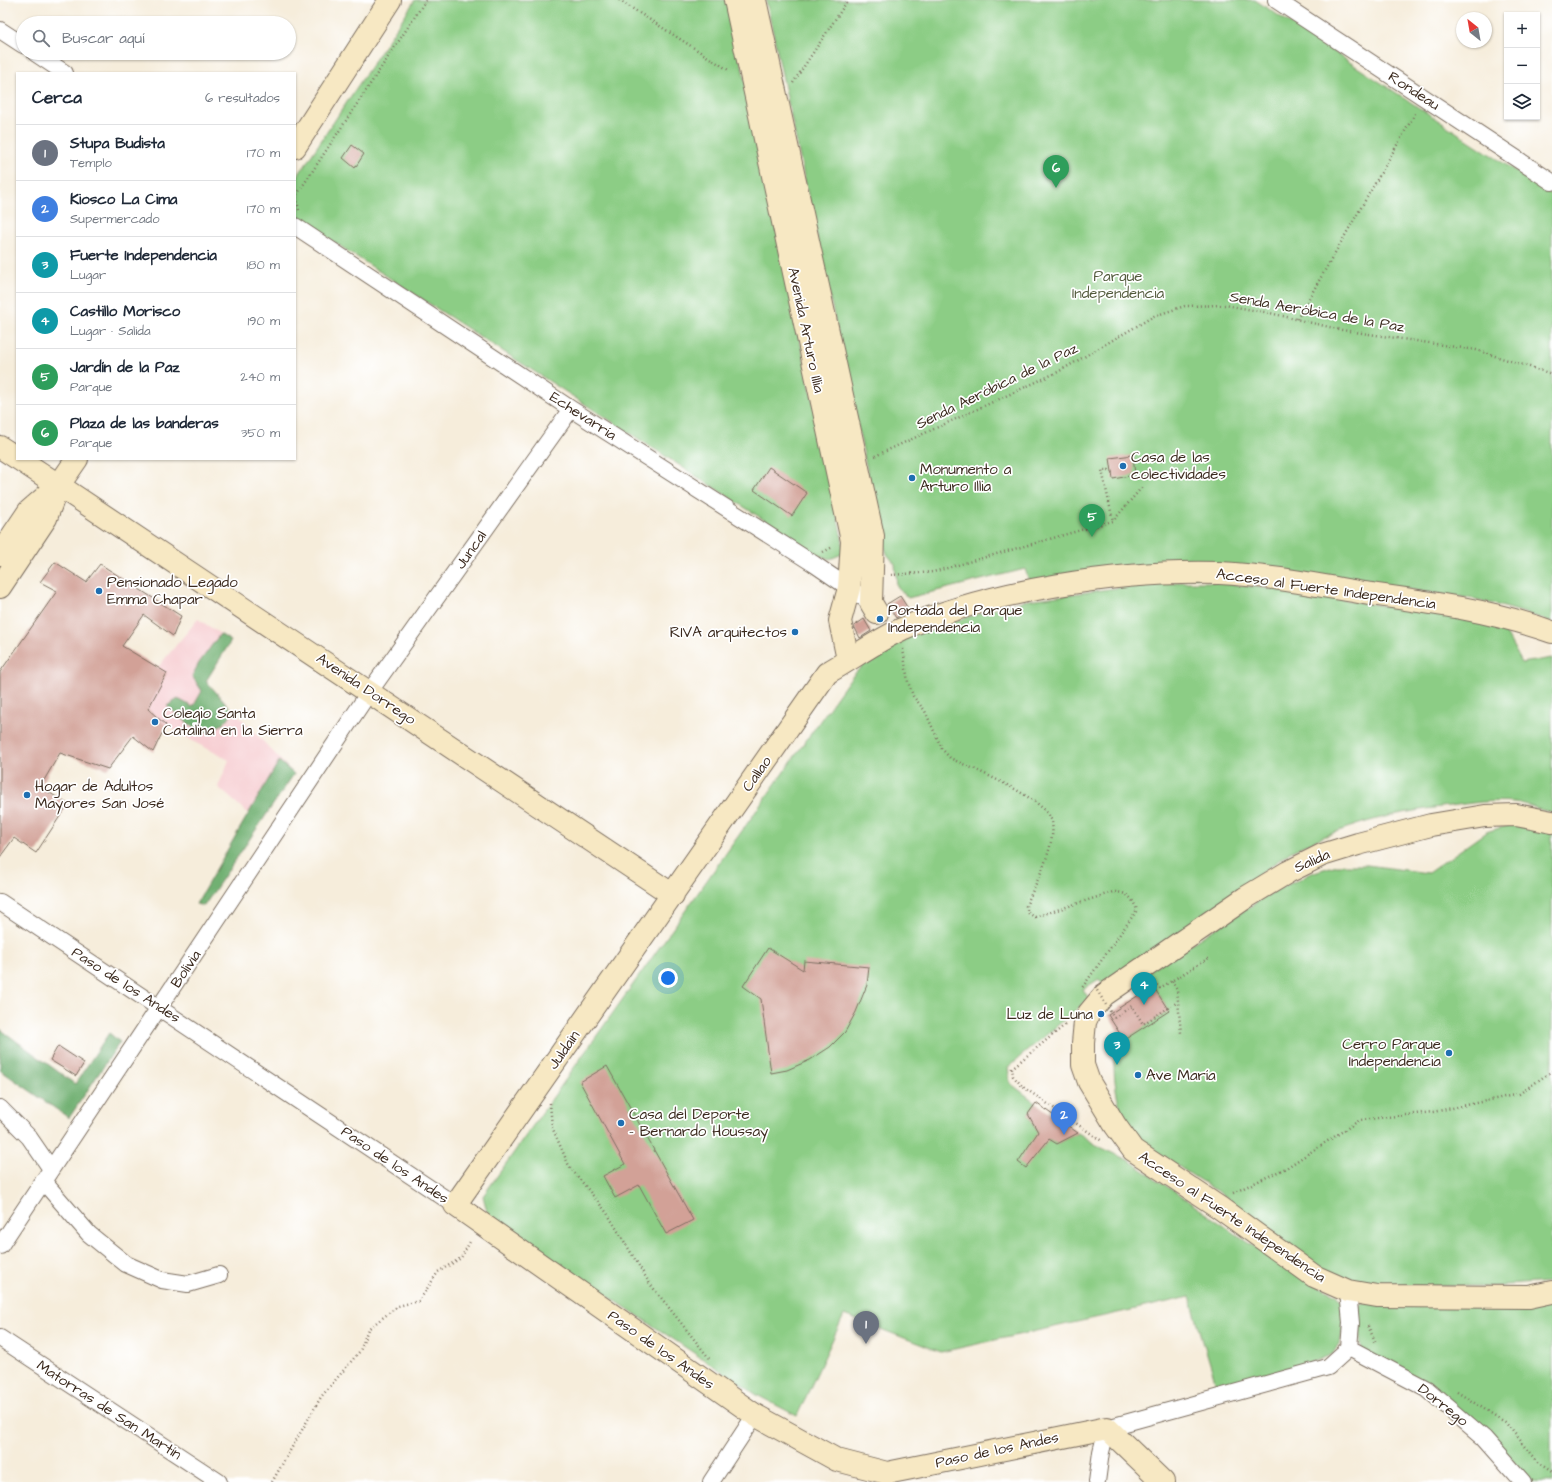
<!DOCTYPE html>
<html lang="es">
<meta charset="utf-8">
<style>
:root{--surface:#fff;--page:#f6f6f7;--text:#1f2937;--muted:#747a83;--line:#e0e1e3;--accent:#1f6fb2}
body{margin:0;font-family:"Architects Daughter",sans-serif;background:var(--page);color:var(--text)}
.controls{position:absolute;right:12px;top:12px;display:grid;overflow:hidden;border-radius:0px;box-shadow:0 1px 3px #0004}
.controls button{width:36px;height:36px;display:grid;place-items:center;padding:0;border:0;border-bottom:1px solid var(--line);background:var(--surface);color:var(--text);font:20px sans-serif}
.compass{position:absolute;left:1456px;top:12px;width:36px;height:36px;border-radius:50%;background:var(--surface);box-shadow:0 1px 3px #0004;rotate:329deg}
.you{position:absolute;left:668px;top:978px;width:14px;height:14px;margin:-10px;border:3px solid #fff;border-radius:50%;background:#1a73e8;box-shadow:0 0 0 6px #1a73e833}
.badge{display:grid;place-items:center;width:26px;height:26px;border-radius:50%;background:var(--accent);color:#fff;font-size:13px;font-weight:700}
.pin{position:absolute;translate:-50% -33px;filter:drop-shadow(0 1px 2px #0008)}
.pin::after{content:'';position:absolute;top:21px;width:14px;height:12px;background:inherit;clip-path:polygon(0 0,100% 0,50% 100%)}
.list{margin:0;padding:0;list-style:none}
h2{display:flex;justify-content:space-between;align-items:center;height:52px;margin:0;padding:0 16px;font-size:17px}
h2 small{font-size:13px;font-weight:400;color:var(--muted)}
.list li{display:grid;grid-template-columns:26px 1fr auto;gap:12px;align-items:center;box-sizing:border-box;height:56px;padding:0 16px;border-top:1px solid var(--line)}
.list b{display:block;font-size:15px;white-space:nowrap}
.list p{margin:0;font-size:13px;white-space:nowrap;color:var(--muted)}
.list em{font-size:13px;font-style:normal;color:var(--muted)}
.icon{flex:none;width:22px;height:22px;fill:none;stroke:currentColor;stroke-width:2;stroke-linecap:round;stroke-linejoin:round}
.map{position:relative;flex:none;width:1552px;height:1482px;overflow:hidden}
.search{position:absolute;background:var(--surface);box-shadow:0 1px 3px #0004;left:16px;top:16px;width:280px;height:44px;display:flex;align-items:center;gap:10px;box-sizing:border-box;padding:0 14px;border-radius:22px;color:var(--muted);font-size:15px}
.panel{position:absolute;background:var(--surface);box-shadow:0 1px 3px #0004;left:16px;top:72px;width:280px;height:388px;border-radius:0px}
.map>svg:first-child{display:block}
</style>
<div class="map">
<svg width="1552" height="1482" viewBox="0 0 1552 1482">
<rect width="100%" height="100%" fill="#fff"/>
<filter id="ink" filterUnits="userSpaceOnUse"><feTurbulence type="fractalNoise" baseFrequency=".025" numOctaves="2"/><feDisplacementMap in="SourceGraphic" scale="8" xChannelSelector="R" yChannelSelector="G"/><feConvolveMatrix kernelMatrix="1 2 1 2 8 2 1 2 1" color-interpolation-filters="sRGB"/></filter>
<filter id="wash" filterUnits="userSpaceOnUse"><feTurbulence type="fractalNoise" baseFrequency=".012" numOctaves="4" result="noise"/><feDisplacementMap in="SourceGraphic" scale="16" xChannelSelector="R" yChannelSelector="G"/><feGaussianBlur stdDeviation="0.9" result="paint"/><feColorMatrix in="noise" values="0 0 0 0 0 0 0 0 0 0 0 0 0 0 0 0 0 1.4 0 .05"/><feComposite in="paint" operator="in"/></filter>
<g filter="url(#wash)">
<rect width="100%" height="100%" fill="#f6eddb"/>
<!-- built -->
<path fill="#f7cfd3" d="M198,619l33,22 -25,40 88,93 -34,50 -42,-37 11,-27 -33,-17 -30,-18 -13,27 -20,-15 -25,32 11,-125 39,23z"/>
<!-- green -->
<path fill="#8ccd85" stroke="#647c52" d="M415,0h313l116,548 -2,6 -12,5 -10,-3 -525,-339v-37z
M766,0h489l297,195v427l-30,-10 -47,-13 -183,-26 -262,11 -5,-15 -117,29 -11,-12 -2,-22 -8,-10 -5,-15z
M1159,582h57l92,12 193,30 21,39 30,-5v154c-13,-1 -25,-9 -38,-10 -22,-2 -43,1 -64,4 -58,6 -108,20 -160,46l-185,136 -6,-9 -16,10 6,10 -81,68 2,16 26,20 -8,11 10,18 -7,12 11,4 7,-9 8,5 21,-11 23,15 29,13 154,106 52,28 6,7 2,19 -4,24 -7,9 -17,7 -99,26 -27,-90 -249,55 -97,-37 -47,101 -40,-21 -269,-179 -5,-20 366,-516 22,-24 39,-22 112,-33z
M1513,824l39,5v453l-63,4h-81l-66,-8 -23,-11 -32,-22 -61,-48 -84,-54c-25,-22 -29,-61 -28,-93l10,-10 45,-29 -24,-38 128,-81 41,-20 23,-7h30l61,8 58,-41z
M1552,1301v181l-22,-1 -23,-27 -145,-104 -3,-18v-27l2,-2z"/>
<!-- forest -->
<path fill="#71b072" stroke="#566d48" d="M220,634l11,7 -25,40 28,31 -11,12 -22,10 -34,-28 11,-7 15,8 9,-16 -10,-15 7,-13z
M279,761l15,13 -90,132 -8,-2z
M0,1029l75,55 34,-51 11,9 -51,76 -69,-48z"/>
<g id="blocks">
<!-- building -->
<path fill="#d2a197" d="M352,145l12,9 -9,14 -12,-10z
M1133,455l2,20 -22,4 -3,-21z
M769,467l38,26 -15,23 -38,-26z
M55,562l31,20 14,-18 81,52 -8,20 -29,-21 -22,31 45,27 -19,36 18,16 -13,27 -20,-16 -25,33 -48,-16 -20,34 28,17 -32,49 -22,-15 -14,19v-185l57,-81 -17,-9z
M900,596l9,14 -13,8 -9,-14z
M864,619l7,12 -11,7 -6,-12z
M768,948l35,22 1,-9 65,6 -2,18 -11,27 -11,20 -15,15 -20,13 -23,10 -16,3 -10,-74 -18,-13z
M1153,986l16,25 -45,29 -16,-25z
M58,1046l26,17 -8,13 -26,-16z
M607,1066l86,154 -27,14 -27,-49 -24,13 -12,-22 22,-12 -45,-82z
M1036,1103l42,30 -21,11 -8,-5 -23,29 -8,-6 20,-30 -10,-18z"/>
</g>
</g>
<g filter="url(#ink)">
<use href="#blocks" fill-opacity="0" stroke="#7c6e60" stroke-width="1"/>
<g fill="none" stroke-linecap="round" stroke-linejoin="round">
<defs>
<path id="street" d="M1276,0l276,182
M0,30l23,15
M35,53l30,20
M295,226l276,183 243,155 57,39
M0,902l455,303
M0,1108l29,29 22,32
M43,1181l46,53 37,30 36,16 26,4 31,-9
M0,1246l370,-555 201,-282
M0,1338l219,144
M1349,1348l78,41 57,49 39,44
M711,1482l44,-67
M1097,1482l4,-30 6,-24 221,-61 21,-19 2,-25 -3,-32"/>
<path id="secondary" d="M735,0l117,541 -3,47 -9,33 8,39
M755,0l118,536 -2,67 6,10
M295,147l95,-147
M0,447l17,11
M19,459l654,436
M0,554l29,-43 30,-26 18,-26
M0,587l46,-69 11,-30
M1552,822l-36,-7 -31,1 -54,9 -73,19 -36,11 -34,17 -43,26 -141,97 -15,18 -4,9 -2,21v22l6,17 26,43 18,25 87,58 94,68 34,15 29,5 152,1 23,-5
M1163,1482l-56,-54 -220,45 -50,-13 -82,-45 -300,-210 372,-532c25,-14 49,-32 75,-44 90,-39 219,-59 317,-56 48,2 98,12 145,20 64,9 127,17 188,39"/>
</defs>
<!-- street casing -->
<use href="#street" stroke="#7c6e60" stroke-width="18"/>
<!-- secondary casing -->
<use href="#secondary" stroke="#7c6e60" stroke-width="24"/>
<!-- path -->
<path stroke="#7c6e60" stroke-width="2.5" stroke-dasharray="1 3" stroke-linecap="butt" d="M619,0l111,71
M793,83l55,-83
M299,210l-3,-14 130,-196
M1297,319l119,-207
M875,456l183,-84 96,-56 31,-10 40,-1 45,8 72,17 134,20 76,24
M1112,473l-3,-3h-7l11,51
M823,552l10,-5
M891,575l42,-3 180,-51 30,-35
M903,649l5,33 5,14 12,15 17,38 8,9c22,11 97,40 102,64 4,25 -17,62 -26,84l2,7 7,4 78,-25c14,0 19,5 24,18l-55,78
M1172,981l5,9 4,43
M1154,982l6,6 49,-30
M1114,1018l18,-12 11,18 35,-22
M1065,1025l-53,43 1,8 10,11 79,54
M550,1103l2,24 17,39 38,47 43,71 59,74
M1233,1193l53,-25 74,-48 73,-8 86,-18 33,-23
M1368,1326l8,17
M1457,1392l48,30 35,42 12,8
M272,1482l49,-85 39,-46 8,-22 30,-23 21,-5 19,-29 23,-14 10,-18"/>
<!-- street -->
<use href="#street" stroke="#fff" stroke-width="16"/>
<!-- secondary -->
<use href="#secondary" stroke="#f7e8c3" stroke-width="22"/>
<!-- path-bridge -->
<path stroke="#7c6e60" stroke-width="2.5" stroke-dasharray="1 3" stroke-linecap="butt" d="M1095,987l19,31"/>
</g>
</g>
<!-- markers -->
<g fill="#1f6fb2" stroke="#fff" stroke-width="1.5">
<circle cx="1123" cy="466" r="4"/>
<circle cx="912" cy="478" r="4"/>
<circle cx="99" cy="591" r="4"/>
<circle cx="880" cy="619" r="4"/>
<circle cx="795" cy="632" r="4"/>
<circle cx="155" cy="722" r="4"/>
<circle cx="27" cy="795" r="4"/>
<circle cx="1101" cy="1014" r="4"/>
<circle cx="1449" cy="1053" r="4"/>
<circle cx="1138" cy="1075" r="4"/>
<circle cx="621" cy="1123" r="4"/>
</g>
<g text-anchor="middle" dominant-baseline="central" stroke-width="3.5" stroke-linejoin="round" paint-order="stroke">
<!-- street labels -->
<g font-size="15" fill="#3b2a1e" stroke="#fff">
<text transform="translate(1414 91) rotate(33)">Rondeau</text>
<text transform="translate(1317 312) rotate(10)">Senda Aeróbica de la Paz</text>
<text transform="translate(806 330) rotate(78)">Avenida Arturo Illia</text>
<text transform="translate(997 386) rotate(-26)">Senda Aeróbica de la Paz</text>
<text transform="translate(583 416) rotate(33)">Echevarría</text>
<text transform="translate(471 550) rotate(-55)">Juncal</text>
<text transform="translate(1326 589) rotate(8)">Acceso al Fuerte Independencia</text>
<text transform="translate(366 689) rotate(34)">Avenida Dorrego</text>
<text transform="translate(757 774) rotate(-55)">Callao</text>
<text transform="translate(1312 861) rotate(-23)">Salida</text>
<text transform="translate(186 969) rotate(-56)">Bolivia</text>
<text transform="translate(126 985) rotate(33)">Paso de los Andes</text>
<text transform="translate(564 1050) rotate(-55)">Juldain</text>
<text transform="translate(395 1165) rotate(34)">Paso de los Andes</text>
<text transform="translate(1232 1217) rotate(34)">Acceso al Fuerte Independencia</text>
<text transform="translate(661 1350) rotate(35)">Paso de los Andes</text>
<text transform="translate(1443 1405) rotate(38)">Dorrego</text>
<text transform="translate(109 1410) rotate(33)">Matorras de San Martín</text>
<text transform="translate(997 1450) rotate(-12)">Paso de los Andes</text>
</g>
<!-- park labels -->
<g font-size="15" fill="#535b3d" stroke="#fff">
<text x="1118" y="276">Parque<tspan x="1118" dy="17">Independencia</tspan></text>
</g>
<!-- poi labels -->
<g font-size="15" fill="#3b2a1e" stroke="#fff" text-anchor="start">
<text x="1131" y="457">Casa de las<tspan x="1131" dy="17">colectividades</tspan></text>
<text x="920" y="469">Monumento a<tspan x="920" dy="17">Arturo Illia</tspan></text>
<text x="107" y="582">Pensionado Legado<tspan x="107" dy="17">Emma Chapar</tspan></text>
<text x="888" y="610">Portada del Parque<tspan x="888" dy="17">Independencia</tspan></text>
<text x="787" y="632" text-anchor="end">RIVA arquitectos</text>
<text x="163" y="713">Colegio Santa<tspan x="163" dy="17">Catalina en la Sierra</tspan></text>
<text x="35" y="786">Hogar de Adultos<tspan x="35" dy="17">Mayores San José</tspan></text>
<text x="1093" y="1014" text-anchor="end">Luz de Luna</text>
<text x="1441" y="1044" text-anchor="end">Cerro Parque<tspan x="1441" dy="17">Independencia</tspan></text>
<text x="1146" y="1075">Ave María</text>
<text x="629" y="1114">Casa del Deporte<tspan x="629" dy="17">- Bernardo Houssay</tspan></text>
</g>
</g>
</svg>
<div class="controls">
<button>+</button>
<button>−</button>
<button><svg class="icon" aria-label="layers" viewBox="0 0 24 24"><path d="M12 4l9 5-9 5-9-5zM3 14l9 5 9-5"/></svg></button>
</div>
<svg class="compass" viewBox="-18 -18 36 36"><path d="M0-13l5 13h-10z" fill="#e53935"/><path d="M0 13l5-13h-10z" fill="#747a83"/></svg>
<div class="you"></div>
<div class="pin badge" style="left:866px;top:1344px;background:#6b7280">1</div>
<div class="pin badge" style="left:1064px;top:1135px;background:#3f7fe0">2</div>
<div class="pin badge" style="left:1117px;top:1065px;background:#0f9aa8">3</div>
<div class="pin badge" style="left:1144px;top:1005px;background:#0f9aa8">4</div>
<div class="pin badge" style="left:1092px;top:537px;background:#2e9e5b">5</div>
<div class="pin badge" style="left:1056px;top:188px;background:#2e9e5b">6</div>
<div class="search"><svg class="icon" aria-label="search" viewBox="0 0 24 24"><circle cx="10" cy="10" r="6"/><path d="M15 15l6 6"/></svg>Buscar aquí</div>
<section class="panel">
<h2>Cerca<small>6 resultados</small></h2>
<ul class="list">
<li><span class="badge" style="background:#6b7280">1</span><div><b>Stupa Budista</b><p>Templo</p></div><em>170 m</em></li>
<li><span class="badge" style="background:#3f7fe0">2</span><div><b>Kiosco La Cima</b><p>Supermercado</p></div><em>170 m</em></li>
<li><span class="badge" style="background:#0f9aa8">3</span><div><b>Fuerte Independencia</b><p>Lugar</p></div><em>180 m</em></li>
<li><span class="badge" style="background:#0f9aa8">4</span><div><b>Castillo Morisco</b><p>Lugar · Salida</p></div><em>190 m</em></li>
<li><span class="badge" style="background:#2e9e5b">5</span><div><b>Jardín de la Paz</b><p>Parque</p></div><em>240 m</em></li>
<li><span class="badge" style="background:#2e9e5b">6</span><div><b>Plaza de las banderas</b><p>Parque</p></div><em>350 m</em></li>
</ul>
</section>
</div>
